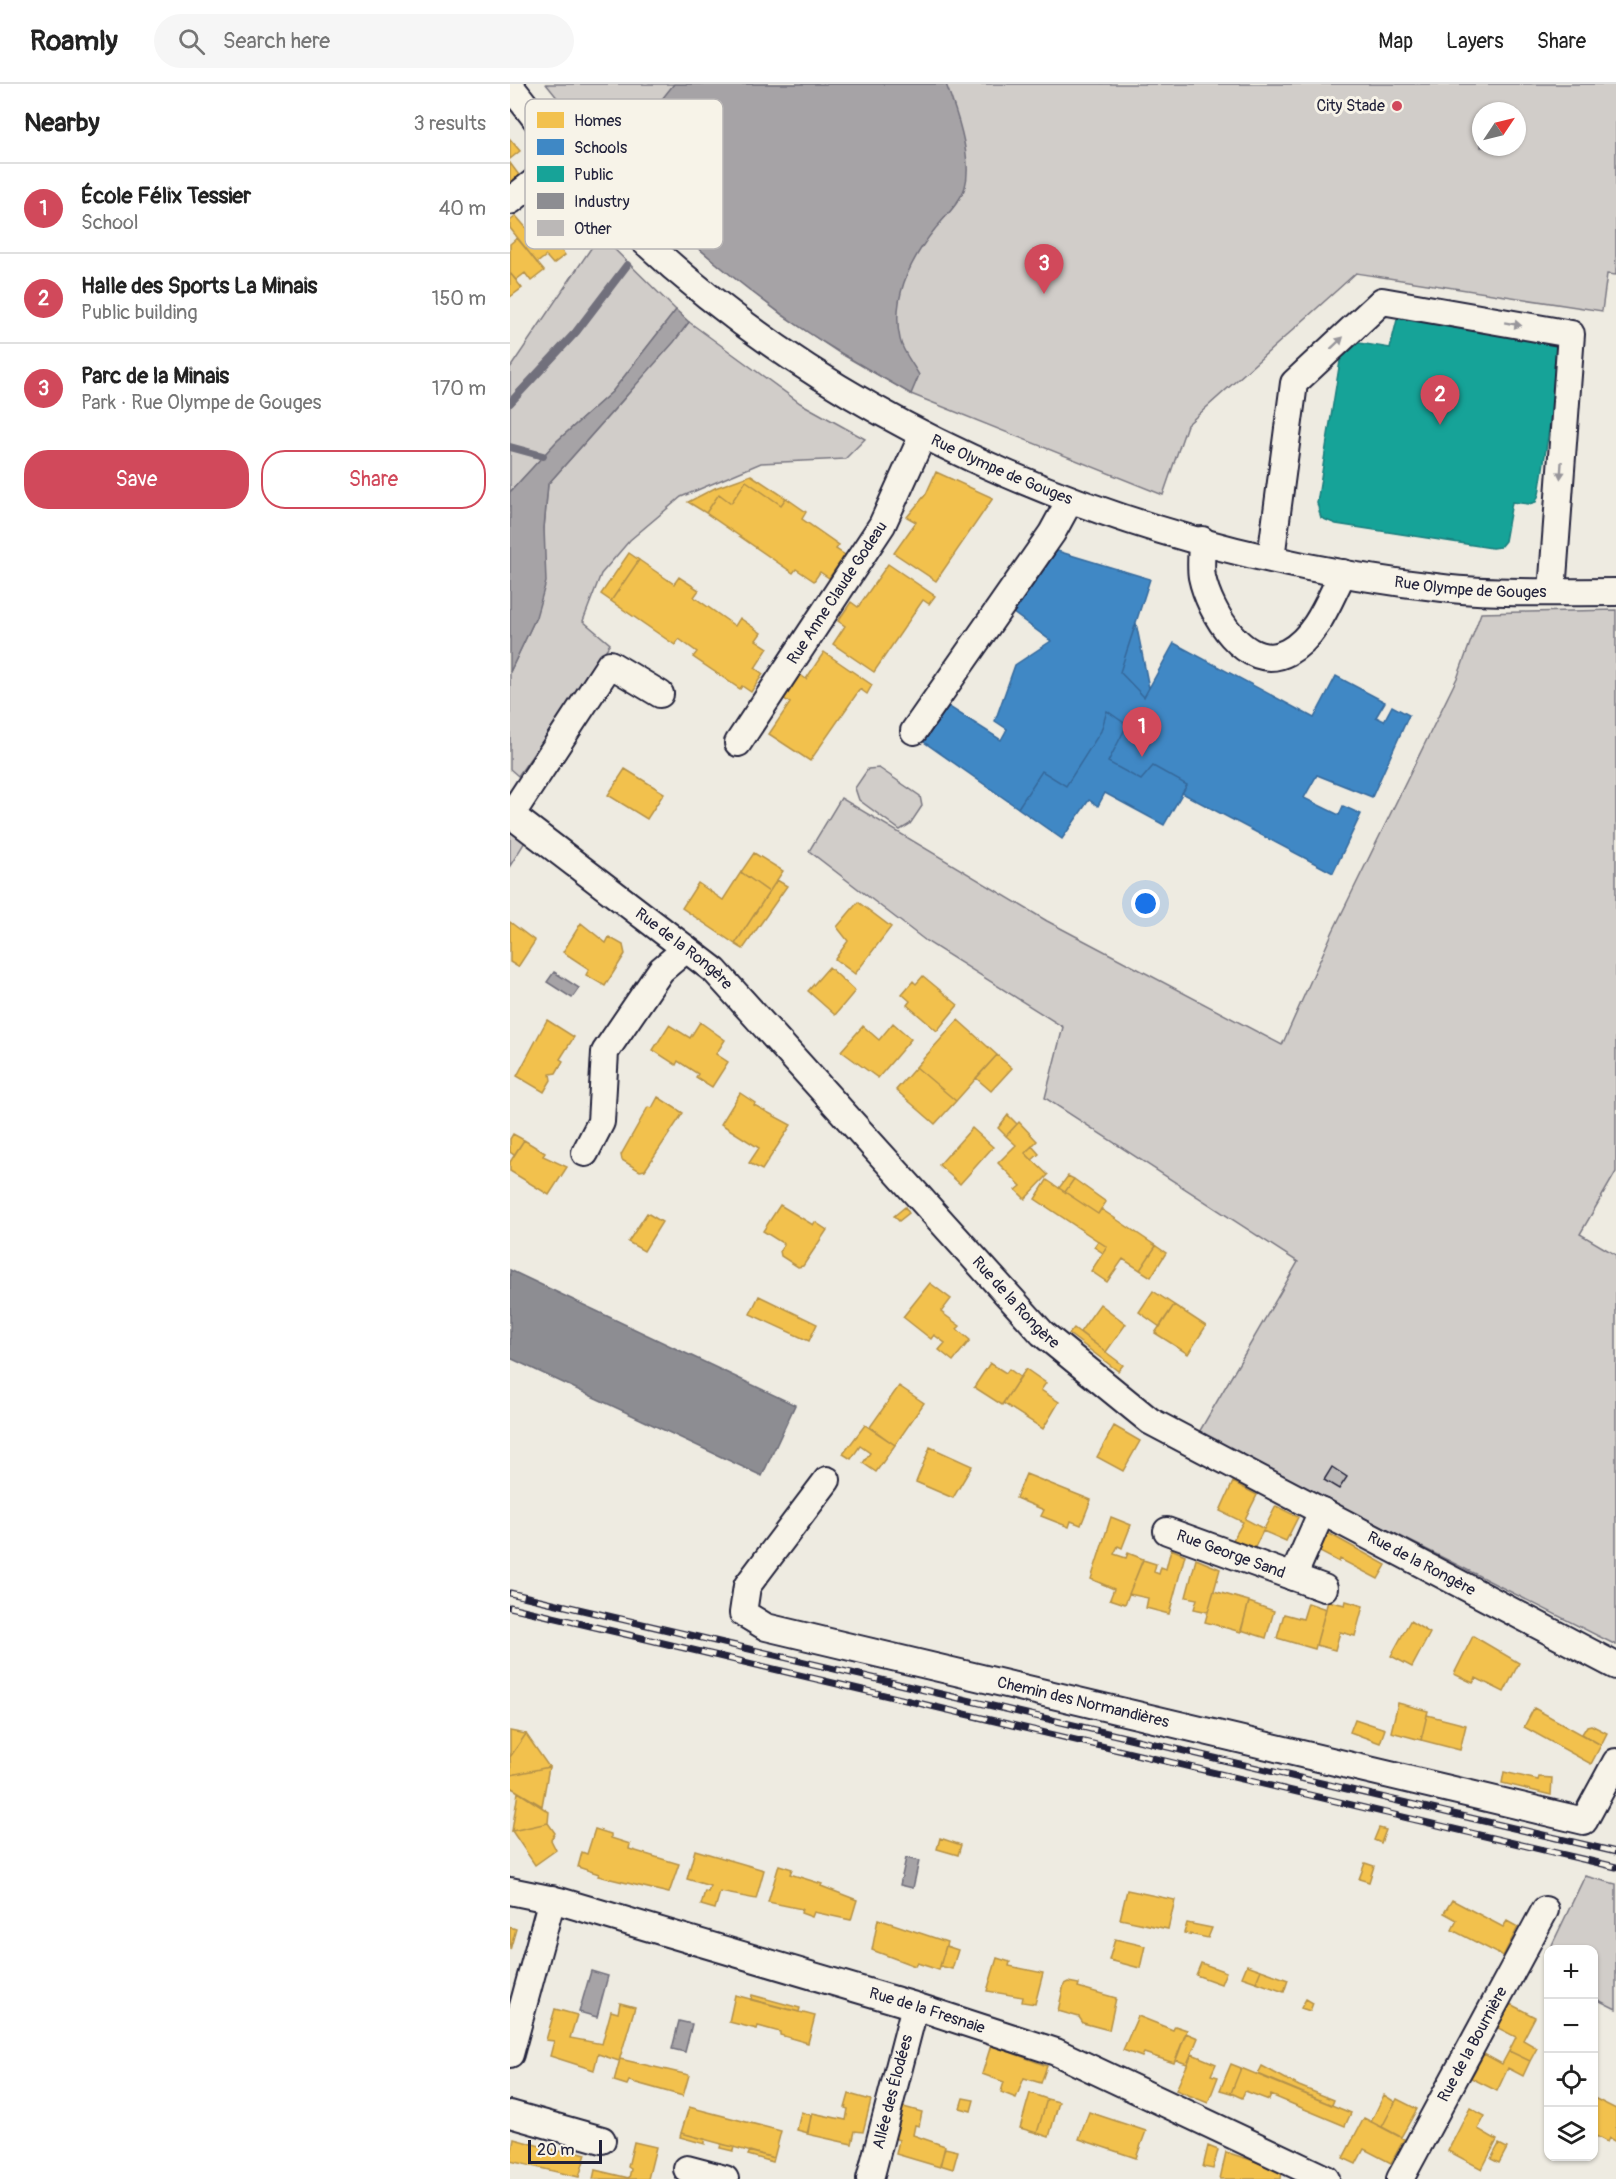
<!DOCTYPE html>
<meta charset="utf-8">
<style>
:root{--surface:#fff;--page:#f6f6f6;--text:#222;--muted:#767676;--line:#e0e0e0;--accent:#d1495b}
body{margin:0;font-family:Pangolin,sans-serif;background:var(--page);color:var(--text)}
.controls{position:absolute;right:18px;bottom:18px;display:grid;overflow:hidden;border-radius:12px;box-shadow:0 2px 4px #0004}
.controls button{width:54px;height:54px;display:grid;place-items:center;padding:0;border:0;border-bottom:2px solid var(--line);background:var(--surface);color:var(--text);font:30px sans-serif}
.compass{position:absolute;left:962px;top:18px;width:54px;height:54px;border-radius:50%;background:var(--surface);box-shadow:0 2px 4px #0004;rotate:55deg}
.scale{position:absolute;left:18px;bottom:15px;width:74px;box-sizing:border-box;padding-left:6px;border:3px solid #22223b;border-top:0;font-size:16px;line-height:21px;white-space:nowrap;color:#22223b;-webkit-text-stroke:4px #f7f3e8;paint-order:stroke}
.you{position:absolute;left:636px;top:820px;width:21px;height:21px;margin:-15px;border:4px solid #fff;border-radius:50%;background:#1a73e8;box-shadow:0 0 0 9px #1a73e833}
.badge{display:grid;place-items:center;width:39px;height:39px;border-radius:50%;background:var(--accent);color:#fff;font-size:20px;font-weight:700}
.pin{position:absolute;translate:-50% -50px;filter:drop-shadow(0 2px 3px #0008)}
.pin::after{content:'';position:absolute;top:32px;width:21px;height:18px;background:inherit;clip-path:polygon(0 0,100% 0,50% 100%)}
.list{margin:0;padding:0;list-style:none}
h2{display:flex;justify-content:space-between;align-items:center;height:78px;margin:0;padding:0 24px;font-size:26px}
h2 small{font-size:20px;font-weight:400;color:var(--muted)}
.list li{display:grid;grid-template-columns:39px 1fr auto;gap:18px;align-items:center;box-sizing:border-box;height:90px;padding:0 24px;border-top:2px solid var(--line)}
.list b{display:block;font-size:22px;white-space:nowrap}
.list p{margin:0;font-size:20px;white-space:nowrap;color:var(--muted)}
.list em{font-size:20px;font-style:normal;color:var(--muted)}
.actions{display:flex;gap:12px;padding:18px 24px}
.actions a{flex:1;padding:14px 0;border:2px solid var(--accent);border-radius:24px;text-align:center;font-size:21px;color:var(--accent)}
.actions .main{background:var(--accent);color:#fff}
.icon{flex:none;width:33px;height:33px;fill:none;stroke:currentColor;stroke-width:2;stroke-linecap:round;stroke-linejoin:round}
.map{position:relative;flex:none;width:1106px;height:2095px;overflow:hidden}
header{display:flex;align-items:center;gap:36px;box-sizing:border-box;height:84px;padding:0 30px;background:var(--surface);border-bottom:2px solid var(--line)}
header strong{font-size:28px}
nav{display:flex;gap:33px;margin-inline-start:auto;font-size:21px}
.search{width:420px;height:54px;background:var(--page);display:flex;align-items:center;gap:15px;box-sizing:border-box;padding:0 21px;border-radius:33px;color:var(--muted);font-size:22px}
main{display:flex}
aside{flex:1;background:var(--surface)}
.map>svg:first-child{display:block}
</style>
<header>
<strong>Roamly</strong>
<div class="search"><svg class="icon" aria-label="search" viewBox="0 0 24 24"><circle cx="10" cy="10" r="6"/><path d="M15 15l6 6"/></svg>Search here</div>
<nav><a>Map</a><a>Layers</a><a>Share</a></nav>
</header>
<main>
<aside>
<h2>Nearby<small>3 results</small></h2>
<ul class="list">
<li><span class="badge">1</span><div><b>École Félix Tessier</b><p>School</p></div><em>40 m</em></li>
<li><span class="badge">2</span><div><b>Halle des Sports La Minais</b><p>Public building</p></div><em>150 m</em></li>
<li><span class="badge">3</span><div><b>Parc de la Minais</b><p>Park · Rue Olympe de Gouges</p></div><em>170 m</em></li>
</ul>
<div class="actions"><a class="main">Save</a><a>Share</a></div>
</aside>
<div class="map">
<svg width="1106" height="2095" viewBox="0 0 1106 2095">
<rect width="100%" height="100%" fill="#eeebe1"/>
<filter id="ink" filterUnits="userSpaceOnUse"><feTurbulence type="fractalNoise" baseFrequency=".0167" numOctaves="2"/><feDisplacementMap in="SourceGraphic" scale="12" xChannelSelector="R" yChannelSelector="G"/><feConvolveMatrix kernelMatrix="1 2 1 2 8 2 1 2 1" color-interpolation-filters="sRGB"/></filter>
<g filter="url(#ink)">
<!-- green -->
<path fill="#d1cdc9" stroke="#7a7882" stroke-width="1.5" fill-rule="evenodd" d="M36,0h1070v191l-9,-1 -5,37 -246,-38 -169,152 -24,70 -252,-101 -73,-42 -56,-37 -94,-75 -67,-63zM971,27h36v36h-36z
M90,151l76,75 -64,82 -55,49 -47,51v-124z
M179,238l111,81 65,36 -20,20 -84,4 -80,34 -51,43 -29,34 -18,47 27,23 -92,132 -8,-7v-97l26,-55 12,-133 74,-83z
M1106,526v562l-36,62 36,21v390l-418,-211 100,-172 -253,-164 18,-71 -137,-86 -117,-90 32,-53 206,123 235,124 51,-114 125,-255 23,-63z
M369,684l41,28 2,10 -12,18 -10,6 -41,-30 -4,-12 13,-19z
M0,744l15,14 -15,24z
M1075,1792l31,8v125l-22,-11v-48l-44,-1z"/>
<!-- water -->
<path fill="#a6a3a6" stroke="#716f7b" stroke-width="1.5" d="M164,0h272c10,26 27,76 19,103 -4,14 -20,30 -30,42 -24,30 -44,69 -35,110 2,12 13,25 19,36l-8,19c-43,-25 -88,-50 -128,-79 -74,-53 -140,-114 -199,-182l50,1z
M166,226l13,12 -15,20 -126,142 -4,44 2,54 -10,35 -26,55v-180l47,-51 55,-49z
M44,888l25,16 -7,10 -25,-16z
M396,1774l13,3 -6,27 -13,-3z
M81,1887l17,5 -11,41 -18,-5z
M169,1937l13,3 -7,28 -13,-3z"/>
<!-- homes -->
<path fill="#f2c14e" stroke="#b49148" stroke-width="1.5" d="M0,55l10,12 -10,8z
M0,79l9,12 -9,7z
M6,132l12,14 11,-9 26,34 -12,9 -7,-8 -9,7 -27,-35v-7z
M7,154l27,33 -13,10 -6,-8 -9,7 -6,-7v-29z
M0,189l12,15 -12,9z
M426,388l57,26 -57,83 -42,-28 22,-31 -9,-5 19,-23z
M241,391l35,23 -5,7 -35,-24 -15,22 -12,-9 -13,19 -18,-11 27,-14z
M236,397l35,24 5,-7 20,14 -4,7 37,26 -3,4 9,6 -16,23 -9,-6 -6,9 -18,-12 -3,4 -87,-60 13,-19 12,9z
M119,469l10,7 -28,41 -10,-7z
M129,476l35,24 5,-7 20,13 -5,7 41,29 5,-8 21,15 -5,7 12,8 -13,20 8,6 -12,18 -9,-6 -2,3 -47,-32 4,-5 -18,-13 -4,6 -64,-44z
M378,480l47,32 -6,8 -6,-4 -49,72 -41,-28 12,-18 -7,-5 13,-19 7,5z
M314,568l48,33 -5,9 -7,-5 -50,72 -41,-27 21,-31 -7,-5 16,-24 7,5z
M115,685l39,24 -17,26 -39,-24z
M244,769l29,18 -14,21 -28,-20z
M231,788l28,20 -34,52 -53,-36 16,-25 25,17z
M267,796l10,6 -44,63 -8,-5z
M348,818l33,25 -36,47 -20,-15 13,-18 -11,-14z
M0,838l25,19 -17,26 -8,-5z
M71,839l25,20 3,-6 14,8 2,9 -20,32 -19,-11 3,-6 -26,-17z
M319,883l26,24 -20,24 -27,-24z
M413,892l35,29 -21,26 -30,-26 3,-4 -8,-7 11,-13 3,3z
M37,936l27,17 -14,22 3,2 -7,12 -6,1 1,6 -7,12 -27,-16z
M448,936l39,35 -41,46 -40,-34z
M190,938l25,18 -9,14 12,8 -16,25 -16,-10 2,-3 -20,-13 -2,4 -23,-15 16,-25 21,13z
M383,939l18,16 -33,39 -37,-27 22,-25 16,14z
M487,971l15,13 -21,23 -15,-13z
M406,983l40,34 -21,23 -39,-34z
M230,1009l15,10 -1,2 37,20 -29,45 -13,-7 10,-15 -38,-24z
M148,1013l25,16 -38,57 -5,1 -18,-11 -1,-5 27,-48 4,1z
M498,1031l9,9 -11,12 -8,-8z
M509,1038l18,19 -12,12 23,22 -23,24 -9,-9 5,-4 -23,-23 18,-18 -10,-9z
M462,1044l21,19 -33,37 -21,-19z
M3,1050l11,6 -10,15 -4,-3v-13z
M14,1056l21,13 -2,3 24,11 -18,28 -39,-24v-9z
M522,1062l7,8 -7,6 -7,-7z
M558,1092l6,3 -9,13 -6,-4z
M564,1095l32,23 -8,12 -33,-22z
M537,1096l51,34 3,-5 55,37 -16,24 -17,-11 -16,23 -16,-11 16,-24 -72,-48z
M270,1121l33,20 2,-3 12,8 -24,36 -5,1 -17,-11 -1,-5 4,-7 -21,-13z
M395,1123l4,6 -10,8 -5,-5z
M137,1129l15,9 -18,29 -16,-9z
M588,1157l9,6 -4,6 -9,-6z
M646,1162l10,7 -15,24 -11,-7z
M420,1199l21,16 -10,13 19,14 -3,3 13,11 -17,21 -14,-11 6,-7 -11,-8 -3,4 -28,-22z
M643,1207l21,14 -14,22 -21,-15z
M249,1212l58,28 -8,17 -59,-27z
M590,1220l26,20 -20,28 -26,-20z
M664,1221l32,21 -18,28 -33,-21z
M564,1244l49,37 -5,6 -49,-37z
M480,1279l16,10 3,-4 11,8 -18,28 -28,-18z
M516,1285l20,14 -5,7 18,12 -16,27 -40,-26z
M389,1302l25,17 -29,42 -25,-18z
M355,1341l30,20 -19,27 -13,-9 7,-10 -10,-7 -9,13 -8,-5z
M604,1342l26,15 -17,30 -26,-14z
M420,1363l42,19 -19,32 -37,-16z
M516,1390l65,26 -10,25 -10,-4 -2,6 -28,-11 3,-6 -28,-12z
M723,1398l24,13 -12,24 19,10 12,-23 22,11 -12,24 -23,-10 -9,18 -21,-9 10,-18 -23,-11z
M601,1433l20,8 -9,23 -4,-2 -4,8 12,4 2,-5 15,6 -18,45 -15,-5 4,-10 -23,-10z
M818,1449l58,32 -8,14 -38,-20 -1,3 -21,-11z
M661,1465l14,6 -16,59 -23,-6 2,-10 -19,-4 14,-34 13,4 -2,8 5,2 2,-7 5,2z
M686,1475l24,10 -12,43 -14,-3 3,-10 -11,-2z
M704,1507l35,10 -8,31 -36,-10z
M818,1517l17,4 1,-4 17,5 -8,30 -15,-4 -5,18 -19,-5z
M739,1518l25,9 -8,27 -25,-8z
M798,1519l18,6 -11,40 -38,-11 7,-24 19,5z
M900,1537l20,12 -18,34 -21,-11z
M963,1552l46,27 -15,29 -28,-14 -3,5 -19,-9z
M888,1619l30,8 -7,29 -30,-8z
M1024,1624l67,37 -10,19 -67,-37z
M917,1631l39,10 -6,25 -39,-10z
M845,1635l30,10 -5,14 -30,-11z
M1081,1641l16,8 -6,12 -19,-11 5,-8z
M0,1647l16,3 -16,23z
M16,1650l23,33 -38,8 -1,-18z
M39,1683l-7,39 -32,-19 1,-12z
M994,1688l34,8 1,-3 13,1 -1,17 -49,-12z
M8,1708l31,20 -1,11 -36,8z
M38,1739l7,10 -4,7 5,10 -21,15 -23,-34z
M869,1744l7,2 -5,13 -7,-3z
M85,1745l16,5v4l19,6 -1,5 50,15 -10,29 -71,-17 1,-2 -21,-7 4,-15 5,2z
M430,1754l21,7 -3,10 -21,-6z
M185,1766l69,20 -8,29 -36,-7 -5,17 -14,-4 4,-14 3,1 2,-6 -23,-7z
M855,1779l9,3 -5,16 -10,-3z
M269,1781l13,4 -2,5 32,10 -1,2 36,14 -6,20 -37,-8 -2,5 -11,-4 1,-4 -34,-7z
M617,1806l48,10 -7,29 -48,-10z
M942,1816l51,27 4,-6 11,6 -15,29 -51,-26 5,-10 -13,-7z
M368,1835l69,23 -8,28 -22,-7 -2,3 -43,-16z
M677,1839l25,5 -4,10 -24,-5z
M0,1843l6,2 -6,21z
M605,1855l30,7 -5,22 -31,-8z
M436,1862l12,4 -6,19 -12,-3z
M487,1874l13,4 -1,4 34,7 -8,31 -13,-2 1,-5 -36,-6z
M691,1879l25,9 -5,12 -25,-9z
M737,1881l14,5 -5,12 -14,-5z
M751,1886l27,10 -4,12 -28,-10z
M558,1898l11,2 -1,3 38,11 -7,32 -26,-7 -4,-6 -21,-6 6,-27z
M225,1911l80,21 -7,27 -28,-8v-3l-22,-6 -1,3 -28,-7z
M242,1911l48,13 -1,4 -48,-12z
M796,1915l7,4 -3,8 -9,-3z
M110,1919l15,4 -16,54 -21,-7 -4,16 -44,-14 4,-15 -8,-1 9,-31 22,6 -7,23 32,6 9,-33 7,2z
M1000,1920l25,13 -12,23 14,8 -7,13 -21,-10 7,-14 -18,-9z
M628,1932l35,14 2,-4 12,4 -13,33 -30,-10 -2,4 -19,-7z
M676,1949l12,5 -11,26 -11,-4z
M481,1961l56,21 -6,17 -17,-5 -8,20 -15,-6 3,-10 -22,-8z
M999,1967l21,10 -7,15 -15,-8 -11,23 -26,-13 13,-24 18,10z
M682,1970l24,10 -5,11 7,2 -10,26 -32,-13z
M110,1975l69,16 -6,21 -54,-15 -2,4 -13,-4z
M721,1980l10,4 -10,25 -11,-3z
M752,1982l37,20 35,14 -2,5 -74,-31z
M731,1984l110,45 -6,13 -74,-31 -2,5 -24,-9 -3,7 -11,-5z
M520,2009l17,6 -10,34 -17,-5z
M339,2010l22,6 -8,32 -8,-1 -3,13 -45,-10 5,-21 34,7 2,-11 -3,-1z
M874,2011l11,7 -13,25 -11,-5z
M453,2014l11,2 -3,11 -11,-3z
M1084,2014l22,11v33l-7,-4 -2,4 -13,-7z
M537,2015l12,3 -10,35 -12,-4z
M887,2015l20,10 -16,28 -19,-10z
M390,2022l22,6 -3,14 -4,-1 -2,10 32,11 -5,21 -44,-13 3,-14 -7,-3z
M179,2023l92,24 -7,27 -93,-25z
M960,2024l15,8 -7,13 19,11 -15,29 -34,-18z
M291,2028l10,3 -3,18 -11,-3z
M579,2028l57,19 -10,27 -57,-19z
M854,2034l40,21 -13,24 -27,-14 -8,15 -13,-6z
M171,2049l24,6v5l-25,-7z
M4,2055l56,15 1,-4 15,4 -7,23 -69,-16z
M124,2058l22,5 -8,32h-55l2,-9 34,8 2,-9 -3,-2z
M211,2060l13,3 -1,4 -13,-3z
M989,2060l8,4 -8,15 -8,-4z
M698,2062l10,4 -5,19 -10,-2z
M435,2064l13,3 -5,18 -13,-4z
M240,2067l24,7 -1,4 -25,-7z
M716,2068l56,18 -1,9h-61z"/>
<!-- schools -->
<path fill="#3f88c5" stroke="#36699c" stroke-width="1.5" d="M544,466l96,29 -30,93 24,25 30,-54 140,75 22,-42 49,26 -9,15 8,4 8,-15 17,9 -37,82 -55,-22 -13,23 35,17 4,-9 18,8 -28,59 -151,-80 5,-8 -34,-19 -12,14 -33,-18 19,-37 -20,-14 -6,20 -35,55 -24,-15 -24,37 -94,-66 24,-36 53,34 6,-11 -12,-8 20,-56 36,-24 -39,-29z
M626,539l13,65 -5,9 -24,-25z
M597,627l20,14 -19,37 33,18 12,-14 34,19 -23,40 -59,-32 -7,13 -9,-6 -27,39 -44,-31 24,-37 24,15 35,-55z"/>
<!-- public -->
<path fill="#17a398" stroke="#1a7c7c" stroke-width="1.5" d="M892,231l156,28 3,8 -22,143 -3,8 -7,2 -17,-2 -7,39 -5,6 -8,1 -156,-24 -15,-6 -4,-15 24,-148 12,-13 37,6 7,-28z"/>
<!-- industry -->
<path fill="#8d8d92" stroke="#6d6d78" stroke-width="1.5" d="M0,1186l285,135 -33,71 -252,-118z"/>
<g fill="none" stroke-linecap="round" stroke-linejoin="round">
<!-- stream -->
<path stroke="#716f7b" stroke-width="8" d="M0,319l66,-71 51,-67
M0,363l33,9"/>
</g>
<!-- building -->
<path fill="#bbb8b7" stroke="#22223b" stroke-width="1.5" d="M822,1383l15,10 -8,12 -15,-9z"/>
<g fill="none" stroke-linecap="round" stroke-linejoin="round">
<defs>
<g id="minor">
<path id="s1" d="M0,2c37,46 72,96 114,136 221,215 524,334 827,367 54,5 111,3 165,3"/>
<path d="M0,117l57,-45"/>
<path d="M692,456c0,12 -2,26 0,37 7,34 44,98 86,75 29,-16 41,-52 55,-79"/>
<path d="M761,474l23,-175 88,-82 189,33 -19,258"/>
<path d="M404,647l138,-198 18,-33"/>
<path id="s2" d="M228,659l144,-218 41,-90"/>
<path id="s3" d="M0,730l205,157 327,362 108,88 466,245"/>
<path d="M1,731l99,-151 50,30"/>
<path d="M75,1069l16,-31 4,-70 56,-82 25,-21"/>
<path id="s4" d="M317,1396l-80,106 -4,27 23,14 818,194 32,-59"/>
<path id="s5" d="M657,1447l157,57"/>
<path d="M783,1493l29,-66"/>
<path id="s6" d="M0,1807l49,10 356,105 141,46 270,127"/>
<path d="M0,1970l42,-155"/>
<path d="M0,2030l92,26"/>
<path d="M177,2085l38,10"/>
<path id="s7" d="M360,2095l45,-173"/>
<path id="s8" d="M890,2095l145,-269"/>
</g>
</defs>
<!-- minor casing -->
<use href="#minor" stroke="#22223b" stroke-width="30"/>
<!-- minor -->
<use href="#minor" stroke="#f7f3e8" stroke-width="26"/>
<defs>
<path id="rail" d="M0,1509l1106,259
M0,1523l1106,260"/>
</defs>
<!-- rail casing -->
<use href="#rail" stroke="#22223b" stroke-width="7"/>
<!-- rail -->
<use href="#rail" stroke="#f7f3e8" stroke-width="4.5" stroke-dasharray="14" stroke-linecap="butt"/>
</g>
<!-- one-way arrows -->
<defs><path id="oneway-solid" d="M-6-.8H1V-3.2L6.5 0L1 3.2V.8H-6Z" transform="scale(1.5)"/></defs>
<g fill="#97959a">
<use href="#oneway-solid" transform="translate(1003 240) rotate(10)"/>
<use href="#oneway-solid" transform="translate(827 259) rotate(-43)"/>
<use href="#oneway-solid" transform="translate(1051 386) rotate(94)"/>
</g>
</g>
<!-- markers -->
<circle fill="#d1495b" stroke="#f7f3e8" stroke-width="2" cx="887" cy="22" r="6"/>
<g text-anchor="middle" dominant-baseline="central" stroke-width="6" stroke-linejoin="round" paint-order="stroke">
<!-- poi labels -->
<g font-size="16" fill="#22223b" stroke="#f7f3e8" text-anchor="end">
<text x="875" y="22">City Stade</text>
</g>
<!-- street labels -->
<g font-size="16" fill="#22223b" stroke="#f7f3e8">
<text stroke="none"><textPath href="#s1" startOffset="632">Rue Olympe de Gouges</textPath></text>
<text stroke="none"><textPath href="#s1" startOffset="1118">Rue Olympe de Gouges</textPath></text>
<text stroke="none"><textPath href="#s2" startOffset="180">Rue Anne Claude Godeau</textPath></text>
<text stroke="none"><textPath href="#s3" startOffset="220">Rue de la Rongère</textPath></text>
<text stroke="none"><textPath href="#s3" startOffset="706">Rue de la Rongère</textPath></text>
<text stroke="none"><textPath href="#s5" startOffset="68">Rue George Sand</textPath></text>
<text stroke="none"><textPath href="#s3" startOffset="1192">Rue de la Rongère</textPath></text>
<text stroke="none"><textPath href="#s4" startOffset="513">Chemin des Normandières</textPath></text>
<text stroke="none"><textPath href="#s6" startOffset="434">Rue de la Fresnaie</textPath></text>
<text stroke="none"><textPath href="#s8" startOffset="153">Rue de la Bournière</textPath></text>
<text stroke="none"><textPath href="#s7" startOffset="90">Allée des Élodées</textPath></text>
</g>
</g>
<!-- legend -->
<rect x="15" y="15" width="198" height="150" rx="9" fill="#f7f3e8" stroke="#b7b4b4" stroke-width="1.5"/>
<rect x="27" y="28" width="27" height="16" fill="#f2c14e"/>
<rect x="27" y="55" width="27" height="16" fill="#3f88c5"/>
<rect x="27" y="82" width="27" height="16" fill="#17a398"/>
<rect x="27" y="109" width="27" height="16" fill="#8d8d92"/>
<rect x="27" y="136" width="27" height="16" fill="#bbb8b7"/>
<g font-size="16" fill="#22223b">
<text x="64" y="42">Homes</text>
<text x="64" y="69">Schools</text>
<text x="64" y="96">Public</text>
<text x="64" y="123">Industry</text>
<text x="64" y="150">Other</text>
</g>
</svg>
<div class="controls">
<button>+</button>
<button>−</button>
<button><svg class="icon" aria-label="locate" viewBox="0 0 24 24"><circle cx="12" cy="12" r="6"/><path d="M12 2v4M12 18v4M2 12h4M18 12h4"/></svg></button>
<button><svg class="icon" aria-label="layers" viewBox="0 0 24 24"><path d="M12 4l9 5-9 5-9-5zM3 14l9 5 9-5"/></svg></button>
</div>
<svg class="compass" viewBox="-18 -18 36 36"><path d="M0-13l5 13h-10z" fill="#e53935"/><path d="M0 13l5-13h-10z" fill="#767676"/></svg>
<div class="scale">20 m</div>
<div class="you"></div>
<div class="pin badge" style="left:632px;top:673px">1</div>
<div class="pin badge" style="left:930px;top:341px">2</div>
<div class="pin badge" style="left:534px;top:210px">3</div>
</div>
</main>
